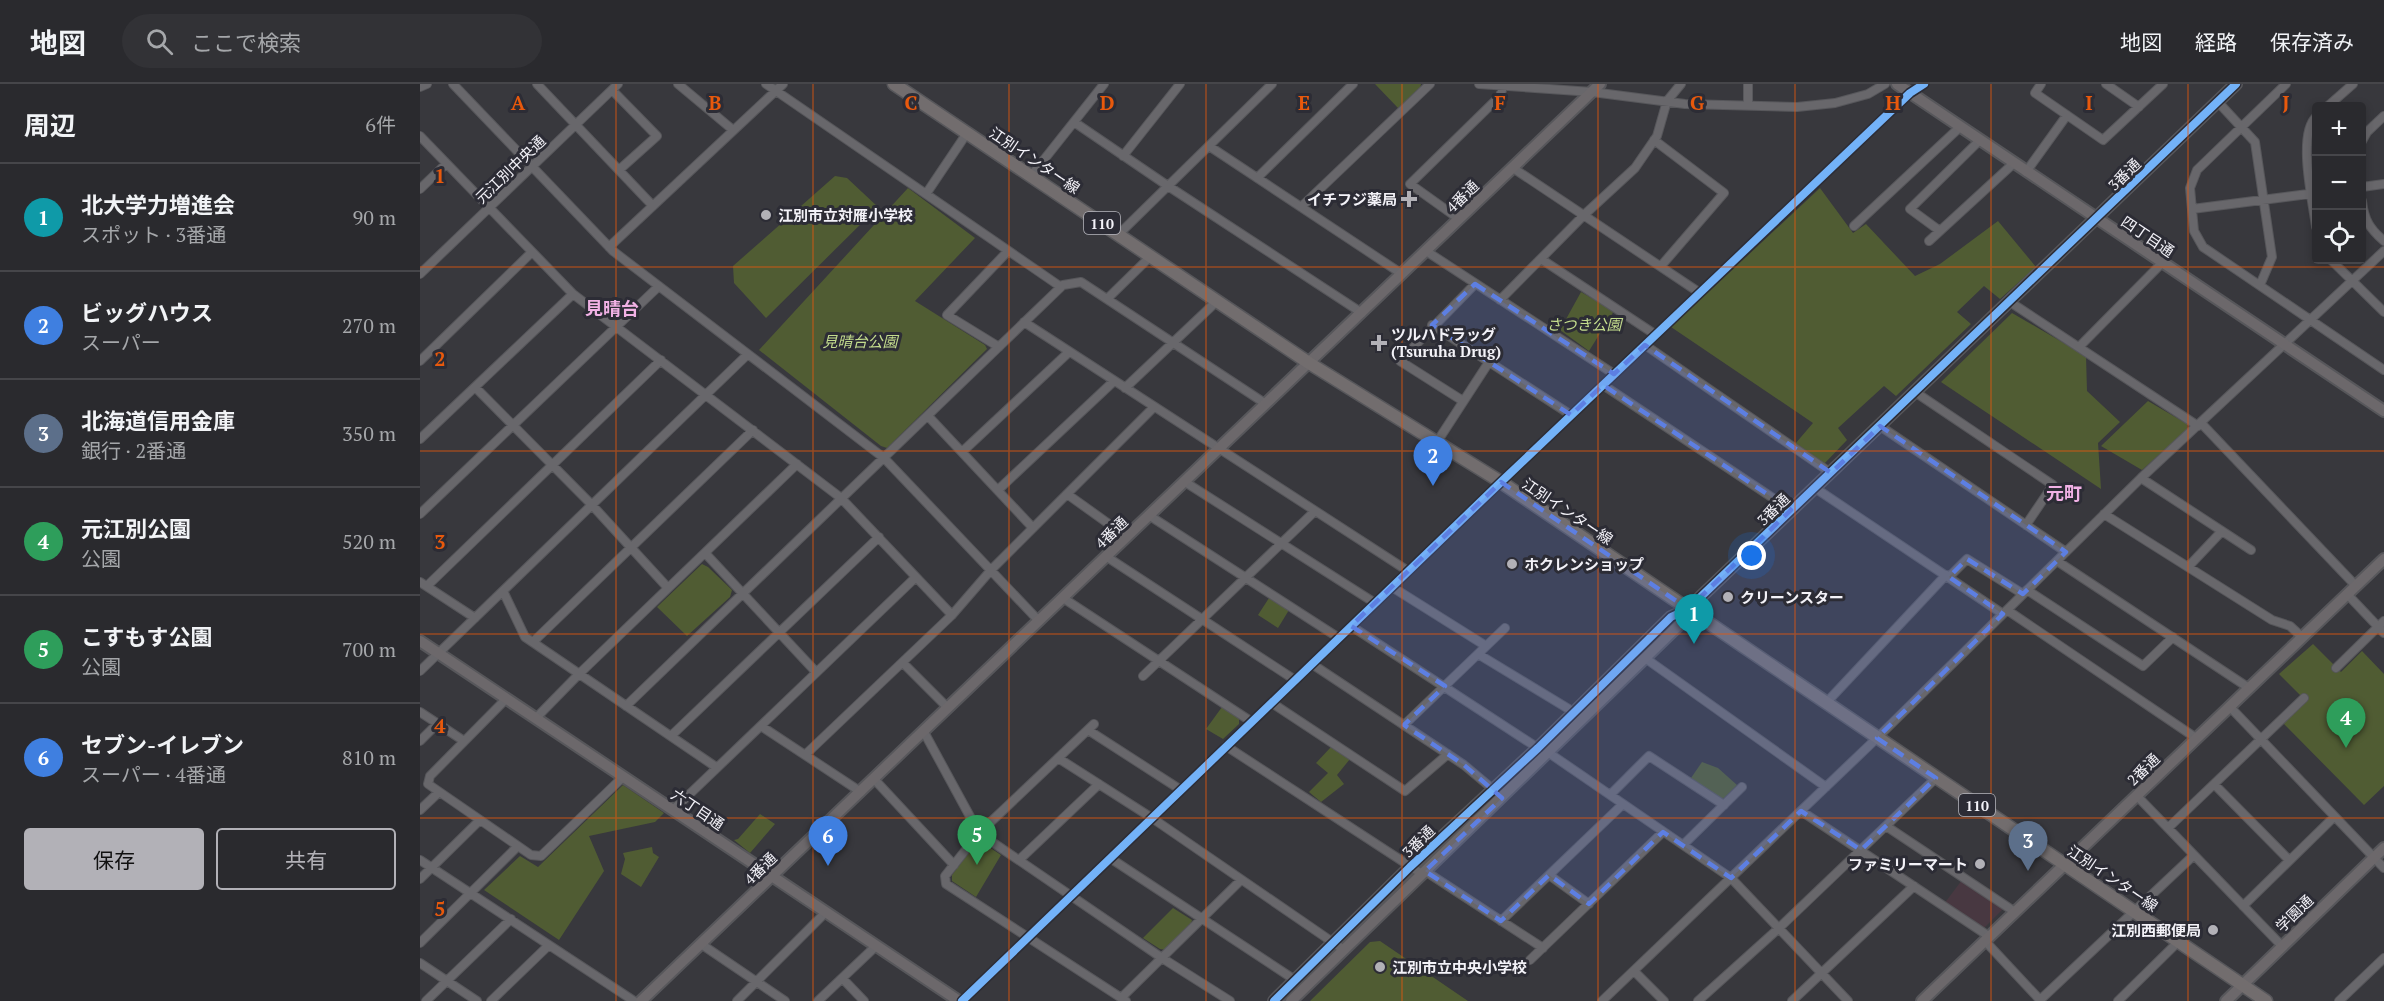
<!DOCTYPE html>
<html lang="ja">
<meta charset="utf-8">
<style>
:root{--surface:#2a2a2e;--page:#323236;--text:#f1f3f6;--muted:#a5a7aa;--line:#46464a;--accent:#b2b1b7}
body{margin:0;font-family:"PT Serif","Noto Sans JP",serif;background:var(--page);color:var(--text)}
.controls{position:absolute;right:18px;top:18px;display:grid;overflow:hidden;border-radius:6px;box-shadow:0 3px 9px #0003}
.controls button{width:54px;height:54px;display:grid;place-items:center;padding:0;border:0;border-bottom:2px solid var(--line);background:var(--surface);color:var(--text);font:30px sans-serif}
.you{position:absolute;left:1332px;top:472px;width:21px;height:21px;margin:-15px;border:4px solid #fff;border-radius:50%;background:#1a73e8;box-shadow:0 0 0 9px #1a73e833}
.badge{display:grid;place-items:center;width:39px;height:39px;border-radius:50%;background:var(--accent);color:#fff;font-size:20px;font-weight:700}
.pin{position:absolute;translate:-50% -50px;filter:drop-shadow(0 2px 3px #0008)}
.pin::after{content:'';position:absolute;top:32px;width:21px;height:18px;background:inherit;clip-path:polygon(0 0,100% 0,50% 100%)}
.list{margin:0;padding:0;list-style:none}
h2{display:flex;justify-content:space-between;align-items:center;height:78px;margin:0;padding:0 24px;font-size:26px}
h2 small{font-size:20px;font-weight:400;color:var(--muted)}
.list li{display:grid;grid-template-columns:39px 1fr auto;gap:18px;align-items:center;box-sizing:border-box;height:108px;padding:0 24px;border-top:2px solid var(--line)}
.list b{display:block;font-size:22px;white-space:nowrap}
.list p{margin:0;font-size:20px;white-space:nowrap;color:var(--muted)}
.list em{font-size:20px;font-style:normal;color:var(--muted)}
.actions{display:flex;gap:12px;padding:18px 24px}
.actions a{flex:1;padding:14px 0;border:2px solid var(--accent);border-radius:6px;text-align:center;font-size:21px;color:var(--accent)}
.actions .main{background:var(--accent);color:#111}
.icon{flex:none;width:33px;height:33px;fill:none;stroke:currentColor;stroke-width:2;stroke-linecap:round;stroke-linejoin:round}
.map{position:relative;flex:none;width:1964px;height:917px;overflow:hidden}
header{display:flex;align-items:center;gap:36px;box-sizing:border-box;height:84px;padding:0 30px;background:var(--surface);border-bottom:2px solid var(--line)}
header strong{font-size:28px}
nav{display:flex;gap:33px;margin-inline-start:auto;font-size:21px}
.search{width:420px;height:54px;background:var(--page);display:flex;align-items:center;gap:15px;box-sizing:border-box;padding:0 21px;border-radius:33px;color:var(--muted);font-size:22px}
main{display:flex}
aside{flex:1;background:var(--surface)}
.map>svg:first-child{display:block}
</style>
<header>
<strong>地図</strong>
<div class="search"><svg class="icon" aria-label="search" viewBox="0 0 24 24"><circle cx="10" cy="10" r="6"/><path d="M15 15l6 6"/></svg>ここで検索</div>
<nav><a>地図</a><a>経路</a><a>保存済み</a></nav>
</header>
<main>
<aside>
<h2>周辺<small>6件</small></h2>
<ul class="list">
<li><span class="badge" style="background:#0f9aa8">1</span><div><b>北大学力増進会</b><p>スポット · 3番通</p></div><em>90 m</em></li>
<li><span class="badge" style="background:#3f7fe0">2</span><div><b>ビッグハウス</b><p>スーパー</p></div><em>270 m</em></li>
<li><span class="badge" style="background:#5c6f8a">3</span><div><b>北海道信用金庫</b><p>銀行 · 2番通</p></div><em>350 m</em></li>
<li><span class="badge" style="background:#2e9e5b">4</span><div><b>元江別公園</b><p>公園</p></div><em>520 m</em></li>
<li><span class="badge" style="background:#2e9e5b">5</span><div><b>こすもす公園</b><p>公園</p></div><em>700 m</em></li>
<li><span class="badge" style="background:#3f7fe0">6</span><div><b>セブン-イレブン</b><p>スーパー · 4番通</p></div><em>810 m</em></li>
</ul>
<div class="actions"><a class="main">保存</a><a>共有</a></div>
</aside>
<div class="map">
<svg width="1964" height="917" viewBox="0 0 1964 917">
<rect width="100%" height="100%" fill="#38383d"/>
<!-- commercial -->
<path fill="#483841" d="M1542,796l42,28 -21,21 -39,-25z"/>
<!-- green -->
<path fill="#505c33" d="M955,0h46l-1,5 -22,19z
M415,92l12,2 31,29 -112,111 -32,-35 -1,-17z
M488,104l67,50 -60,63 70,44 2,4 -100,99 -6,-2 -122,-96z
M1400,104l33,45 13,-9 49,52 25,-12 58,-43 38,46 -36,32 -16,-13 -27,26 14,12 -75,72 -12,-10 -46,42 9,12 -23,24 -29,-20 18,-21 -142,-96z
M1161,208l33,19 -25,40 -29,-21z
M1592,229l74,43 1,35 33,31 -22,21 3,46 -160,-107z
M1728,317l39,23v6l-45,40 -41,-24z
M282,480l6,3 24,23 -2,7 -43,39 -30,-29z
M849,514l20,12 -11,18 -20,-13z
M1893,560l28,28 21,-21 22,23v112l-20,19 -81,-82 23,-22 -27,-27z
M802,623l17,11v6l-16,15 -17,-10z
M911,663l19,12 -13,16 7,9 -23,18 -12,-10 19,-19 -12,-10z
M1282,678l16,6 19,17 -14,14 -3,-1 -29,-20z
M203,701l41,28 -9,9 -66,14 15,35 -45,69 -75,-50 36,-34 18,11z
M340,730l15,10 -25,29 -16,-13 4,-1z
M557,758l6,1 18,12 -25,42 -24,-16v-6z
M232,763l1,6 6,4 -18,30 -20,-13 4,-15 -2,-6z
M753,824l19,12 -1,4 -25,26 -6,-1 -17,-11z
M960,857l88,60h-158l60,-59z"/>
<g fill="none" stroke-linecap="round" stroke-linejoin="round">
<defs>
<path id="street" d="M33,0l160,167 271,207 155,163
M117,0l116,122
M258,0l55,46
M346,0l295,203
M1059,0l113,8 93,12 112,3 38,-4 33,-9 17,-10
M1328,0v21
M1621,0l-6,9 68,47 60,-56
M1686,0l33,23
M1866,0l-89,86 -7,18 4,43 9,16 181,123
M0,3l7,-3
M192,6l45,46 -38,34
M1798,18l37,40 17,115 -12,28
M1908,22l25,-22
M1896,33c-19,18 -3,85 0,110
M654,38l94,64 194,127
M0,52l153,158 268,204 111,117
M1234,56l70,53 -63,73
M1942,57l5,-9 17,-16
M789,62l193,128
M703,72l57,-72
M1093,84l187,125
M1606,88l41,-57
M611,92l73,-92
M837,94l96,-94
M1942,103l22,-3
M0,105l26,-25
M506,110l41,-61
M1942,117c2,19 8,28 22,40
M881,123l129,-123
M1772,125l124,-16
M1039,135l-49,-35 90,-88 3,-9
M1434,142l106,-99
M1520,147l-30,-22 70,-69
M698,151l154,-151
M1509,157l85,-78
M189,163l174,-163
M1006,167l188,123
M1121,175l115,76
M1911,176l53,52
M0,190l198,-190
M687,215l44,-43
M1080,216l84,-85 51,-47 22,-32 10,-35 14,-17
M1590,218l188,124
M604,238l384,249
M1012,241l139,90
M1225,261l186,128
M579,263l-52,-32 61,-64
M1659,263l83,-84
M0,277l112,-109
M1183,301l188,125
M55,303l117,118 76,83
M705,304l92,-87
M1495,308l138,93 -27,40
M1043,317l-63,-40 75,-77
M508,332l105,112
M1781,339l155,163
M1460,342l186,126
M0,355l153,-145
M1017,358l52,-80
M542,368l107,-100
M1721,394l110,72
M765,398l190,121
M1395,404l188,126
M578,406l116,-109
M647,410l60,43
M0,430l239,-228
M1684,430l168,106 18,6 12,11
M730,432l189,122
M285,469l111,119
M687,473l188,123
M1637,477l192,127
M1768,483l34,-36
M1529,493l18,-18 56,35
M0,498l55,36
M7,502l234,-226
M972,503l94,59
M1607,506l116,76 30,-29
M83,507l22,46 191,130
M1927,510l37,39
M643,514l189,124
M1587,526l189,128
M931,542l187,122
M113,558l220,-212
M1058,570l99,60
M1225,574l181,129
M483,579l45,45
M892,580l152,101 31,26
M1916,584l48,-47
M0,587l328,-317
M723,592l172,-165
M86,615l-76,77 -2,8 103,71 10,1 82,-79
M852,619l133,88 43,-37
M1406,619l120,-128
M206,622l437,-421 18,-3 185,122
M1810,623l154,161
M0,628l44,29
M116,634l43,-44 218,-210
M674,640l-115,109 -34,43 1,8 180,117
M984,641l101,-97
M341,642l100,66
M668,646l93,60
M504,648l55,101 183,125 68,43
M251,652l208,-199
M0,657l17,-17
M806,662l196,128
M1129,669l182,125 117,123
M386,670l146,-139 39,-45 163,-163
M638,674l94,60 192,132
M454,695l80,86
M1794,700l75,76
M1190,711l39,-39 75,49
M1717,712l145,150
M0,726l19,-18
M253,726l243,-233
M1381,727l189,126
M1466,742l129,86
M1748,744l136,-130
M1263,761l59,-58
M690,774l185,122
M0,776l214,141
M599,776l80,-76
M1005,787l118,77
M1129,791l40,29
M0,795l60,-59
M1823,822l91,-89
M1081,837l122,-117
M1565,857l56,60
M0,859l98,-97
M281,860l84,57
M1110,876l133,-128
M0,879l57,38
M1214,887l30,30
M422,894l22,23
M701,914l120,-118
M6,917l85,-82
M71,917l58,-56
M317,917l89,-89
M398,917l58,-55
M542,917l539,-519 409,-389 14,-9
M1182,917l275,-263 264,-260 243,-227
M1278,917l80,-72 158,-151
M1372,917l122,-115
M1619,917l155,-146
M1698,917l61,-60
M1919,917l45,-43"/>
<path id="secondary" d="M1477,0l487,327
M0,557l539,360
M221,917l959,-917
M854,917l136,-134 128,-119 133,-131 17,-8 548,-525
M871,917l387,-375 9,-17
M1502,917l462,-442
M1806,917l158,-153"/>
<path id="primary" d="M474,0l415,279 192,119 765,519"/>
</defs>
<!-- street casing -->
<use href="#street" stroke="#57575b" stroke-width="10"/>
<!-- secondary casing -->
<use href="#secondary" stroke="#57575b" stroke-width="14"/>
<!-- primary casing -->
<use href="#primary" stroke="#57575b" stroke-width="15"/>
<!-- street -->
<use href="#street" stroke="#68676b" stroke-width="8"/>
<!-- secondary -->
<use href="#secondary" stroke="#6c686b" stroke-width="10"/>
<!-- primary -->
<use href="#primary" stroke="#726d6e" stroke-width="12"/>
<defs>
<path id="cycleway" d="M542,917l539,-519 409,-389 14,-9
M854,917l136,-134 128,-119 133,-131 17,-8 548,-525"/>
</defs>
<!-- cycleway casing -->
<use href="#cycleway" stroke="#2c2c35" stroke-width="11"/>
<!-- cycleway -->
<use href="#cycleway" stroke="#73b2f8" stroke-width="8"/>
</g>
<!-- marked area -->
<path fill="#5d7fe2" fill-opacity="0.2" stroke="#5d7fe2" stroke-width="4.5" stroke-dasharray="12 8" stroke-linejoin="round" d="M1055,200l139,90 31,-29 186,128 49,-47 186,126 -43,42 -56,-35 -18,18 54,37 -126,124 59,40 -75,72 -60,-39 -70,67 -68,-46 -74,72 -40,-29 -48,46 -76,-50 77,-73 -38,-33 -60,-40 41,-39 -94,-60 150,-144 187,127 103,-99 -188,-125 -32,30 -139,-90z"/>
<!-- grid -->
<path fill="none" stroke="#e8590c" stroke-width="1.5" stroke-opacity="0.55" d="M196,0v917M393,0v917M589,0v917M786,0v917M982,0v917M1178,0v917M1375,0v917M1571,0v917M1768,0v917M0,183h1964M0,367h1964M0,550h1964M0,734h1964"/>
<!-- markers -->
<g fill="#b2b1b7" stroke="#2c2c35" stroke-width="2">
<path d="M986 106h6v6h6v6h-6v6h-6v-6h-6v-6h6z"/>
<circle cx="346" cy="131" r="6"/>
<path d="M956 250h6v6h6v6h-6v6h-6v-6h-6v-6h6z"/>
<circle cx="1092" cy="480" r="6"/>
<circle cx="1308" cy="513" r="6"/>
<circle cx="1560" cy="780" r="6"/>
<circle cx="1793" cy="846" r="6"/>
<circle cx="960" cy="883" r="6"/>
</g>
<g text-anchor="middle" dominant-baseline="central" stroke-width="6" stroke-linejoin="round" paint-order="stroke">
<!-- shield labels -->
<g fill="#2c2c35" stroke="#b7b7be" stroke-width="1.5">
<rect x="664" y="128" width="36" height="22" rx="4.5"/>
<rect x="1539" y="710" width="36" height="22" rx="4.5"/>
</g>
<g font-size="14" font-weight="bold" fill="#f3f2f8">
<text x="682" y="139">110</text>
<text x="1557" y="721">110</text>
</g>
<!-- street labels -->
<g font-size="15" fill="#f3f2f8" stroke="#2c2c35">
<text transform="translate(615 76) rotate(34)">江別インター線</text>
<text transform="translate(90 85) rotate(-44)">元江別中央通</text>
<text transform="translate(1704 90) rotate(-44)">3番通</text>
<text transform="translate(1042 112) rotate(-44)">4番通</text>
<text transform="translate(1728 152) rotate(34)">四丁目通</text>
<text transform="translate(1353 425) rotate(-44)">3番通</text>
<text transform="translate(1148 427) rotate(34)">江別インター線</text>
<text transform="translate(691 448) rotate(-44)">4番通</text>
<text transform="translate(1723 685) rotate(-44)">2番通</text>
<text transform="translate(278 725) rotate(34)">六丁目通</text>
<text transform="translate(998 757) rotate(-44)">3番通</text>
<text transform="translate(340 784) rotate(-44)">4番通</text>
<text transform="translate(1693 794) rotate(34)">江別インター線</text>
<text transform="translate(1874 829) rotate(-44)">学園通</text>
</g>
<!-- poi labels -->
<g font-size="15" font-weight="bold" fill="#f3f2f8" stroke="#2c2c35" text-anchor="start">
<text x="977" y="115" text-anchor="end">イチフジ薬局</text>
<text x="358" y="131">江別市立対雁小学校</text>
<text x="971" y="250">ツルハドラッグ<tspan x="971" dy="17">(Tsuruha Drug)</tspan></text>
<text x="1104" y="480">ホクレンショップ</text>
<text x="1320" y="513">クリーンスター</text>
<text x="1548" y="780" text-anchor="end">ファミリーマート</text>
<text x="1781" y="846" text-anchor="end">江別西郵便局</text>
<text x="972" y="883">江別市立中央小学校</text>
</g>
<!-- park labels -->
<g font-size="15" font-style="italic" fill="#c3dc8d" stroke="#2c2c35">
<text x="1164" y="240">さつき公園</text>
<text x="440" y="257">見晴台公園</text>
</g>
<!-- quarter labels -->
<g font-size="18" font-weight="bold" fill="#f1b1e5" stroke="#2c2c35">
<text x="192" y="224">見晴台</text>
<text x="1644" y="409">元町</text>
</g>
</g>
<g font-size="20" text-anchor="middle" font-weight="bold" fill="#e8590c" stroke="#2c2c35" stroke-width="6" stroke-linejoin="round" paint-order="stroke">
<text x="98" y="26">A</text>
<text x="295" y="26">B</text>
<text x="491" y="26">C</text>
<text x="687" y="26">D</text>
<text x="884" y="26">E</text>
<text x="1080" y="26">F</text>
<text x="1277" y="26">G</text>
<text x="1473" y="26">H</text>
<text x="1669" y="26">I</text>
<text x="1866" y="26">J</text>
<text x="20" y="99">1</text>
<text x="20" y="282">2</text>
<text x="20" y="465">3</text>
<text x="20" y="649">4</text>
<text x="20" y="832">5</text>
</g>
</svg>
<div class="controls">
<button>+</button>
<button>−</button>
<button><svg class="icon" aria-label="locate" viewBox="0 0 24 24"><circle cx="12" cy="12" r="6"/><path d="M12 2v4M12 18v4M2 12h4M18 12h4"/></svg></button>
</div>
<div class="you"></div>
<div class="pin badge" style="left:1274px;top:560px;background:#0f9aa8">1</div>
<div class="pin badge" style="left:1013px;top:402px;background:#3f7fe0">2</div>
<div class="pin badge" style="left:1608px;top:787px;background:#5c6f8a">3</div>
<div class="pin badge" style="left:1926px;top:664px;background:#2e9e5b">4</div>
<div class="pin badge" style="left:557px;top:781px;background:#2e9e5b">5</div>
<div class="pin badge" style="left:408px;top:782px;background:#3f7fe0">6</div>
</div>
</main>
